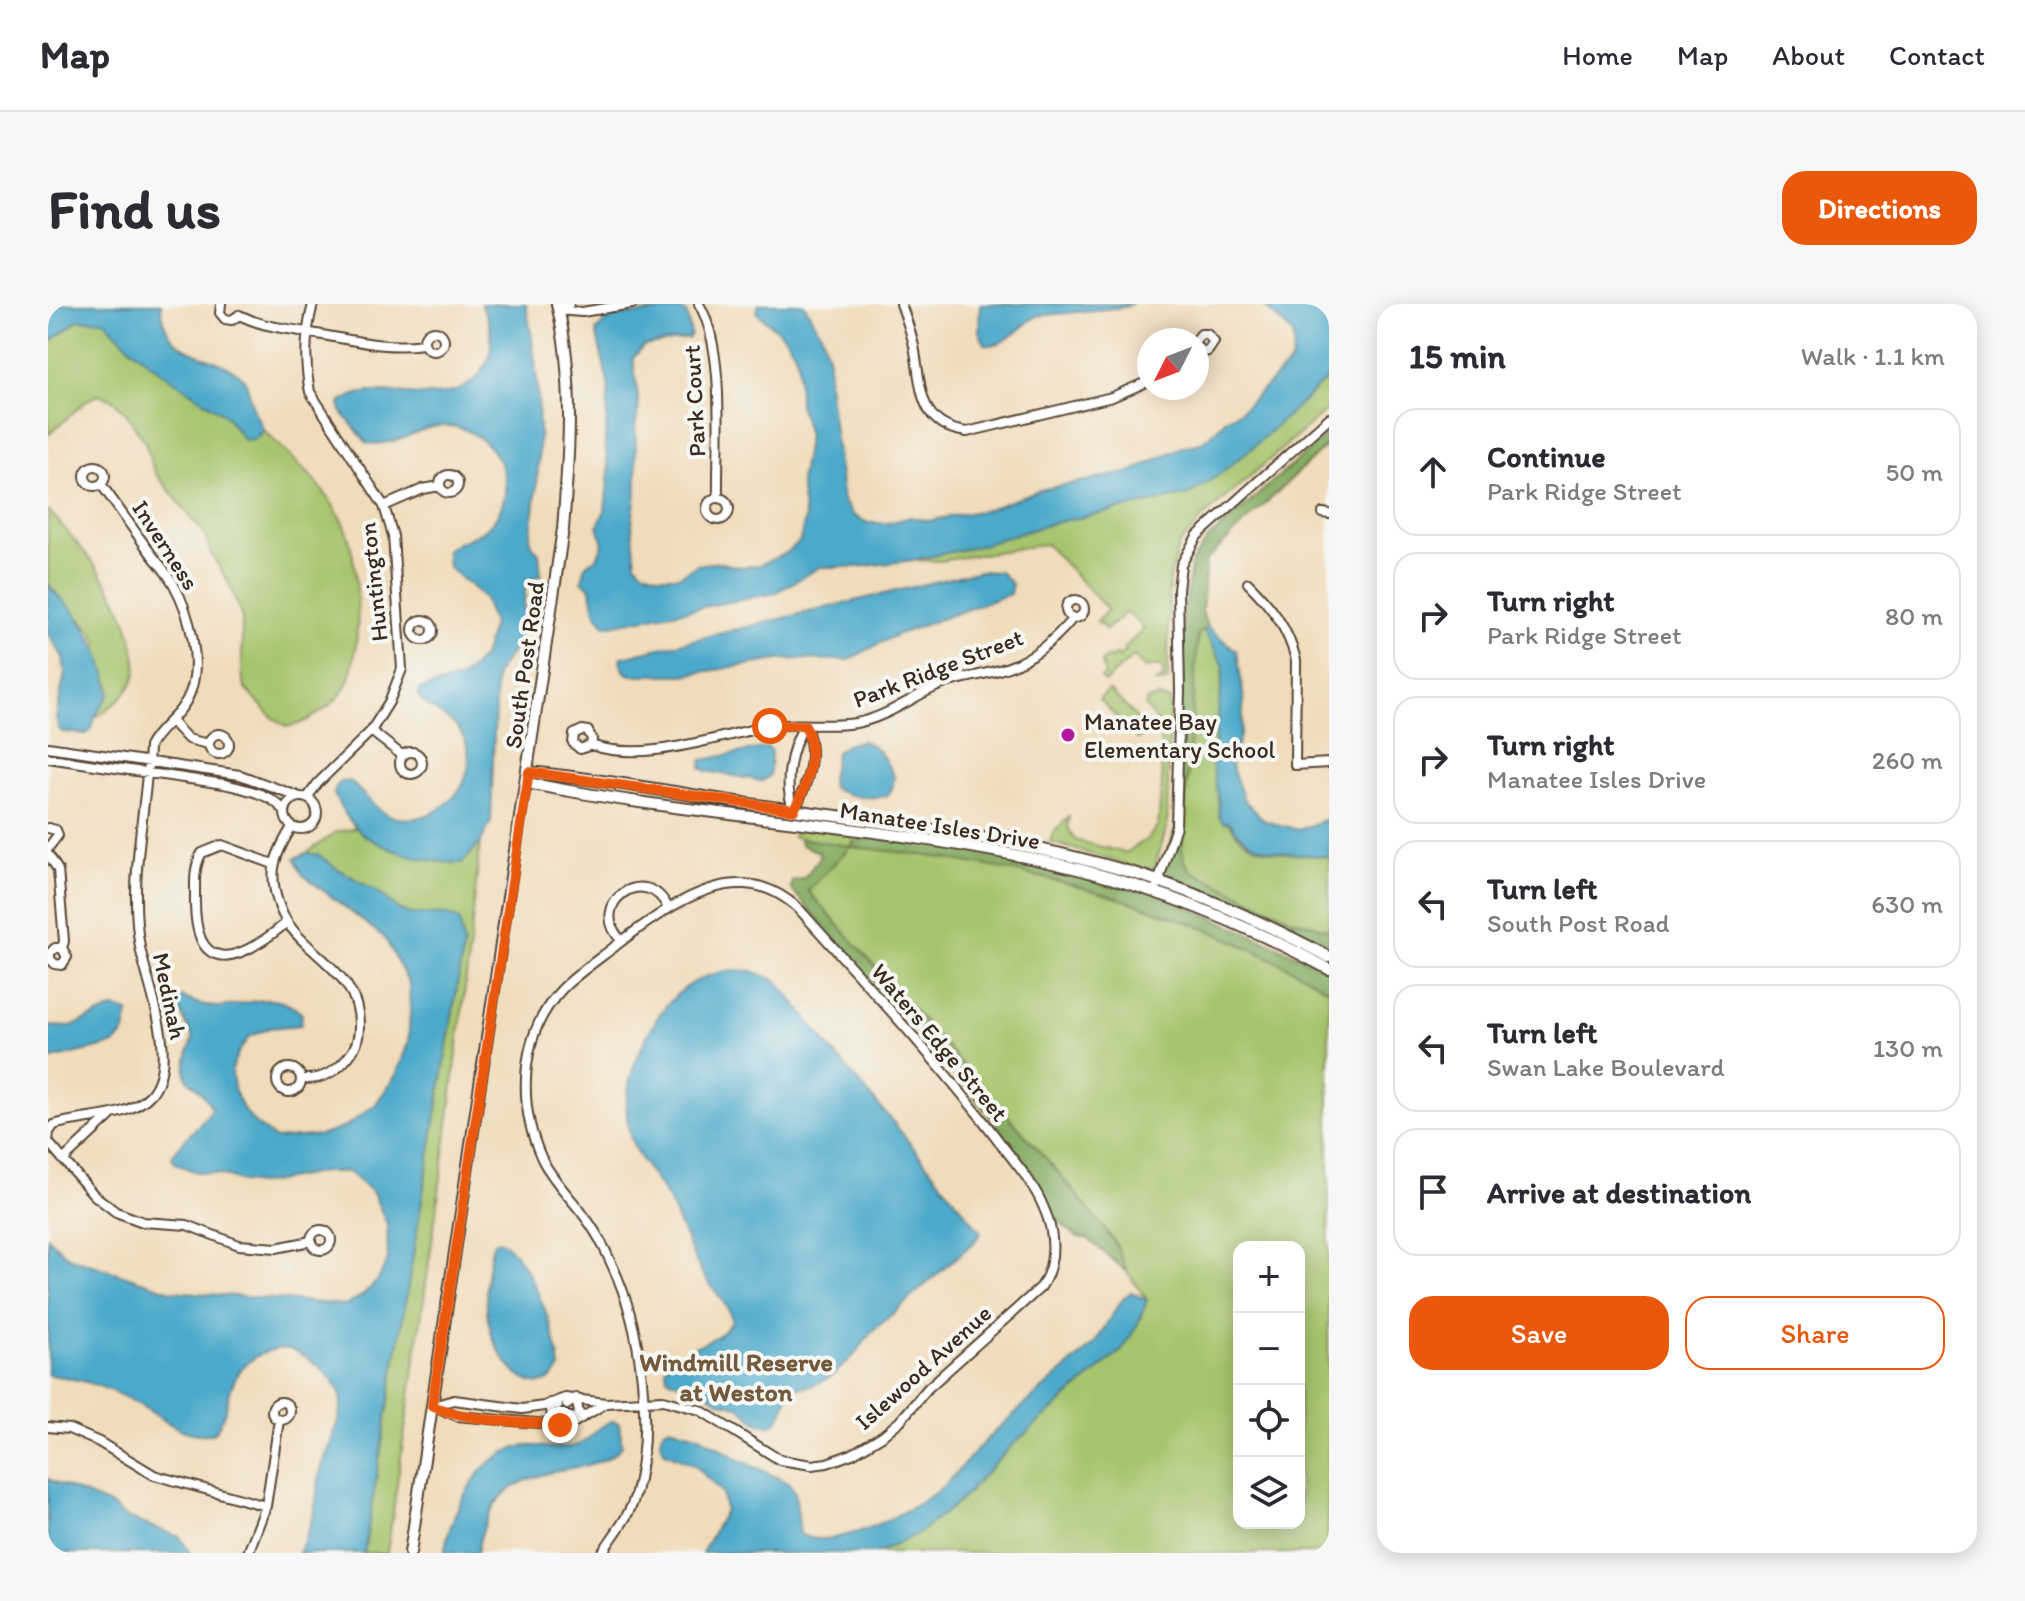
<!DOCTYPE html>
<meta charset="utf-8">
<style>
:root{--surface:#fff;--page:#f7f7f7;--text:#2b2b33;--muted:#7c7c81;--line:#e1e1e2;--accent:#ea580c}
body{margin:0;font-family:Itim,sans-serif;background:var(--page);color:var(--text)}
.controls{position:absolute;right:24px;bottom:24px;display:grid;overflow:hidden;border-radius:16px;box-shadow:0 4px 20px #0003}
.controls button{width:72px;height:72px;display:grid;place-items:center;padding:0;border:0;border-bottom:2px solid var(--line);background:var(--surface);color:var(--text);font:40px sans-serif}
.compass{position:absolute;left:1089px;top:24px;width:72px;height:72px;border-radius:50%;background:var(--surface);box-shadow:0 4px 20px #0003;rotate:228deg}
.stop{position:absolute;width:24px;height:24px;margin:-18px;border:6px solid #ea580c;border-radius:50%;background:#fff}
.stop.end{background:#ea580c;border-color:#fff;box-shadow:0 2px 8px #0008}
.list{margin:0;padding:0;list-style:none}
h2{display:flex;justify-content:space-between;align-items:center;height:104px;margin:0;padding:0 32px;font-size:34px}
h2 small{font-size:26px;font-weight:400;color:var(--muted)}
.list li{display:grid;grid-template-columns:52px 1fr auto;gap:24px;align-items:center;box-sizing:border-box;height:128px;margin:0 16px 16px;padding:0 16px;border:2px solid var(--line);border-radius:24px}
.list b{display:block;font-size:30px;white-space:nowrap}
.list p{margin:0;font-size:26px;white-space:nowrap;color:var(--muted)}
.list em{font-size:26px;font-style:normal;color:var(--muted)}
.actions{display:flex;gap:16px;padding:24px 32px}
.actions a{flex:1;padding:18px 0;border:2px solid var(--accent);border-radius:24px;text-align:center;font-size:28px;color:var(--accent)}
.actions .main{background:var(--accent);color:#fff}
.icon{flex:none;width:44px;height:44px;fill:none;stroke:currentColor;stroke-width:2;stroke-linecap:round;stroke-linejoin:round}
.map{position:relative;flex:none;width:1281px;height:1249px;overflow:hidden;border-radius:24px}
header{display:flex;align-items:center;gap:48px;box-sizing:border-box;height:112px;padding:0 40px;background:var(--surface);border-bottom:2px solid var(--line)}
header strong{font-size:38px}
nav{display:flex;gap:44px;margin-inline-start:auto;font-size:28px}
.intro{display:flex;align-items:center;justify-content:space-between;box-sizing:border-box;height:192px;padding:0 48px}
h1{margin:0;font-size:56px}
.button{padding:20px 36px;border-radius:24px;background:var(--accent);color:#fff;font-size:28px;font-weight:700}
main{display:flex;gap:48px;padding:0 48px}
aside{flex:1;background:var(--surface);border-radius:24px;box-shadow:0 4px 20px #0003}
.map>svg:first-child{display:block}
</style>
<header>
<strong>Map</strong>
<nav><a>Home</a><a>Map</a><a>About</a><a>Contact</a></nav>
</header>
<div class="intro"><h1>Find us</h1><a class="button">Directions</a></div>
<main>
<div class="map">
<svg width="1281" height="1249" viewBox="0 0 1281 1249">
<rect width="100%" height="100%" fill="#f6f6f2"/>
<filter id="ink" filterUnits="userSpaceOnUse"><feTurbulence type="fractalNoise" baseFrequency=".0125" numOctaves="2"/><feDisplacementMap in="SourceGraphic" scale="16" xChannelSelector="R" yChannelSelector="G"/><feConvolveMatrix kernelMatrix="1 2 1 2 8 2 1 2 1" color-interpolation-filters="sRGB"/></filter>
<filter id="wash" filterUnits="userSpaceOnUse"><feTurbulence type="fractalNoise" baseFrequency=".006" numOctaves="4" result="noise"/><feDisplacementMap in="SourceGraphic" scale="32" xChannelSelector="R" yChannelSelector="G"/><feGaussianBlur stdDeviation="1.8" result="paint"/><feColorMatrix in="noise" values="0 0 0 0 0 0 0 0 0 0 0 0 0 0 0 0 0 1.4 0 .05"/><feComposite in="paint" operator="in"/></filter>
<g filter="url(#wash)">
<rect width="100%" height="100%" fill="#f0dcba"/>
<!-- green -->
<path fill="#a6c46c" stroke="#707745" stroke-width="2" fill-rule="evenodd" d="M36,14h15l10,5 20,23 23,19 73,50 19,25 16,-5 3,-5c31,30 65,57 82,98 15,35 19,131 -2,163 -11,16 -37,33 -56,36l-16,-11 -26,-28 -3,-14v-56l-13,-35 -17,-28 -8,-21 -50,-63 -9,-29 -20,-30 -12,-12 -14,-6 -13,7 -38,34v-91l30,-24z
M1281,73v31l-127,110 -23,27 -10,35 -1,100 -4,3 -8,-1 7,-3v-11l-4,-2 -15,2 -10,-12 -29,26 -4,-4 4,-3 -3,-13 7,-6 2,3 5,-5 3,3 6,-6 -2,-2 21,-20 -13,-14 -6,-2 -19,17 -9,-9 11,-11 -62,-66 -107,17 -25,-1 64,-14 75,-23 135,-28 29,-19 36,-29z
M0,206c38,42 80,88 87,146 1,6 3,13 1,18 -6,20 -26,34 -42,44l16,-27 -1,-9 -12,-19 1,-19 -5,-11 -45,-49z
M1156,327l20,35 -8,65 3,85c15,8 12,14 22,22 19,17 63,16 88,19v73l-41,-13 -98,-46 -6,-11 -2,-10 16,-216z
M1061,386l35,35 2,7 -8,7 -39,-40z
M1110,393l12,3 -3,126 -12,41 -7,4 -98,-29 3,-10 16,-15 -1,10 7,13 50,13 22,-14 11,-13 4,-43 -2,-57 -15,-20 2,-6z
M746,518l61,13 -4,12c162,14 337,59 478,143l-1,563h-450l39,-19 43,-33 51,-55 111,-96 25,-50 -20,-28 -12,-30 -58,-71 -249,-280 41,-44 -56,-10zM1191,943h60v276h-60z
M308,524l36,22 70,13 18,-20c-22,238 -59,474 -93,710h-23l100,-609 -17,-29 -36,-1 -12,-4 -21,-18 -45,-26 -14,-11 -12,-2 29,-21z"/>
<!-- forest -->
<path fill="#84aa60" stroke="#606a3f" stroke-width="2" d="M1281,128v11l-123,117 -4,51 5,16 -9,7 -16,215 2,11 7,11 97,46 41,13v16l-83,-40 -85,-32 15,-48 3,-182 13,-83 16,-22z
M819,529l140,21 148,38 174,77v21c-142,-85 -316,-129 -479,-143l-42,44 249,280 58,71 12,30 -40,-34 -10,-1 -18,-16 -27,-49 -33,-44 -39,-48 -169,-191 1,-8 12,-3 16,-21 -1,-5 -18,-7 -2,-7 51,8z"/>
<!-- water -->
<path fill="#4ca9ca" stroke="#446a74" stroke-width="2" d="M0,0h113c2,54 46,46 78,70 11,9 9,22 14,34 3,9 8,13 10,22l-8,9 -11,1 -19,-25 -67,-45 -29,-24 -25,-26h-26l-30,24z
M433,0h45c15,76 18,156 4,233l3,10 6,6 2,22 -15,6 -5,58 -25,35 -5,148 -11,21 -18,20c-31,1 -85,-13 -107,-36 -8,-9 -16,-22 -21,-33l2,-7 4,-5 10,-1c12,11 27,31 43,36 42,11 88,-32 73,-74 -10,-28 -33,-27 -48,-47l2,-7 41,-11 22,-21 10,-33 -10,-27 -35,-30 -2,-17c17,-12 38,-14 50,-33 25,-37 -4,-86 -46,-91 -27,-4 -50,22 -83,17l-26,-32 -1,-8c33,-27 86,7 126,-17 11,-7 19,-16 23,-28 5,-20 2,-37 -8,-54z
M711,0h45l18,31 7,24 -1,25 15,117 11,15 14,7h20l23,-6 17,4 61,-12 50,-19 92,-18 53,-26 14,-2 12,-8 16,-17 15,-8 50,-49 3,-14 -1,-14 -31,-30h67v73l-76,70 -36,29 -29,19 -135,28 -75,23 -64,14 -57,7h-37l-45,26 -169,33 -10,-12 -6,-27 -8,-6 4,-16 11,-7 6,-14 -5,-19 7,-15 4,-38 -4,-29 4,-56 -13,-56 14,-14 69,-8 7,3 5,22 -2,4 -45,8 -11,12 6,47 -4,22 2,59 -5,37 4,40 6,7 18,6h19l18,-11 20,-3 23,5 20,-2 26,-12 14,-12 5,-23 -5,-36 8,-47 -9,-31 -1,-41 -4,-12 -10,-15 -27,-23z
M932,0h151l-5,3 -89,9c-17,9 -32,33 -52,28l-6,-12z
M931,267l21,1 12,12 -2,10 -114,41 -48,25 -63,-1 -102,16h-52l-6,-3 -5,-11 2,-4z
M0,277c4,14 15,17 24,28 19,24 34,54 38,85l-14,20 -4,15 -5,5 -25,-2 -3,-3 -3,-11 9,-45 -2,-16 -15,-23z
M1159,323l30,24 7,49 -3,32 -10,33 13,35 21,21 34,9 30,-12v39c-36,-5 -79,0 -98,-34l-8,-1 -4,-6v-12l-7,-42 12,-96 -20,-35z
M813,437c18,3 25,21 33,36l-2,12 -5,7c-17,3 -39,1 -55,-8l-1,-9 5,-27 10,-7z
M720,443l3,4 -1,24 -8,6 -56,-10 -5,-4 1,-7z
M259,549l12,2 14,11 45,26 21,18 12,4 37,1 11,5 5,24 -100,609h-65c6,-15 13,-31 16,-46 2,-12 3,-25 6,-37 5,-17 25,-59 19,-76 -6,-18 -28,-34 -43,-42 -16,-9 -39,1 -51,12 -21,19 -15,49 -33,70 -37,2 -45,-14 -75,-30 -30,-16 -56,-26 -90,-29v-138l20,20 104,34 174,14 17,-10 15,-15 10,-20 -1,-36 -14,-31 -25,-21h-24l-64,12 -19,-2 -22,-8 -23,-2 -20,-8 -4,-7c10,-18 28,-30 40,-48 -20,-40 -37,-14 -19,-71l-17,-35 6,-6c12,5 24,10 37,10 31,-2 56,-19 83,7l-1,11 -32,3 -20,9 -11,16 -7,17 4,22 7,15 12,16 22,16 46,-4 23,-8 30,-22 21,-30 12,-32 2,-31 -1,-28 -24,-46 -83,-64 -7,-16z
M685,666l19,1 26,10 54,70 60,70 89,111 -6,9 -102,90 -22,28 -22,19 -16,7 -21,3c-6,9 -8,28 -16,34 -15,12 -28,-11 -39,-16 -5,-2 -12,-2 -18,-5 -8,-3 -14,-12 -21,-14 -12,-3 -21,-3 -31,-10l-2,-9c15,-24 54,-22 67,-48 -4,-18 -20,-30 -29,-46 -14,-23 -22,-49 -34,-72 -10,-20 -28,-37 -36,-58 -15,-39 -1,-82 19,-117 18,-33 44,-53 81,-57z
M65,704l16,4 -4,20 -10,12 -67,16v-34l23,1z
M451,936c32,18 57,93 61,128 -26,43 -64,-13 -70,-40 -6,-27 -5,-59 4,-86z
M1083,988l16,8 -10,26 -15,24 -111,96 -51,55 -43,33 -39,19h-176l23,-43 -3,-17 -27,-28 -30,-13 -5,-10 3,-11 7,-4 30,9 40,24 49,23 6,9 5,42c31,19 116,-24 142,-47 18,-16 32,-36 50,-53 33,-30 67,-59 101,-89 13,-16 23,-43 38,-53z
M566,1117l5,2 3,23c-13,15 -31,19 -51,22 -56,11 -83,24 -94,85h-33c7,-41 34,-100 81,-107 15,-2 30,5 49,0 17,-4 23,-22 40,-25z
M0,1175l64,27 15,12 53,19 10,16h-142z"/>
</g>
<g filter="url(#ink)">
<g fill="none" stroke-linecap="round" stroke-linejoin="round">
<defs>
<path id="minor" d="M173,0l-1,9 5,6 7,1 7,-5
M521,0l-11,6 24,2 50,-8
M651,0c27,46 18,140 19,194
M853,0c5,14 10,28 13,42 8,40 3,80 53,86l145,-35 37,-16
M191,11c25,12 40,12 66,17 40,6 78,18 118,12
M376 37a10 10 0 1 1 20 0a10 10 0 1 1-20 0Z
M1148,36l5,-6h6l7,8 -6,9 -5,1 -6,-5
M37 172a10 10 0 1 1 20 0a10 10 0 1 1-20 0Z
M392 180a9 9 0 1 1 18 0a9 9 0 1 1-18 0Z
M53,180c17,24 34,47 51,71 7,9 16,19 22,30 16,29 28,77 16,108 -9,24 -32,34 -41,54 -3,67 -21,133 -9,200 7,38 40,113 11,147 -23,26 -67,21 -97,31l-5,7 -1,10 46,53 22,17 27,10 44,3 52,20 37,3 35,-7
M659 205a11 11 0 1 1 22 0a11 11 0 1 1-22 0Z
M336,202l39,-17 17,-3
M1275,209l6,1
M1200,279c23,23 40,45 48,77l-1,105 34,-2
M1018 305a9 9 0 1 1 18 0a9 9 0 1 1-18 0Z
M365 326a10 10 0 1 1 20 0a10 10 0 1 1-20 0Z
M124,418l16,17 20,5
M757,421c13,27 3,60 -11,85 -11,-23 -4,-63 11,-85z
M323,427l32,25
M161 440a10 10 0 1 1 20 0a10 10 0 1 1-20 0Z
M543,441l1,-6 -4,-8 -6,-1 -8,4 -1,9 7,6 11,-4c52,18 120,-7 174,-18 30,-6 61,1 91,-4 32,-6 55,-26 84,-38 18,-7 40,-9 59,-15 30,-8 54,-28 74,-52
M0,443l192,28 60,22
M352 459a11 11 0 1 1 22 0a11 11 0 1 1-22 0Z
M0,454l176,26c20,5 49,10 61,28
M237 509a16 16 0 1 1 32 0a16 16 0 1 1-32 0Z
M259,494l11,-15 53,-52 18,-29 13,-33 -9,-133 -9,-30 -74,-114c-6,-30 -5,-58 3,-88
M244,523c-18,29 -25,47 -12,81 17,46 81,60 79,119 0,11 -3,21 -10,29 -12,16 -27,24 -47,23
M0,524l8,2 2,5 -10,13
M0,550l10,16 6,71 -2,7 5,9 -5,8 -7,-1 -5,-5v-6l5,-5h7
M225,560l-51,-19 -20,8c-8,13 -7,27 -7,42 -2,83 42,69 91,28
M1107,588l21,-66 4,-135 -2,-101 3,-25 16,-29 132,-118
M574,637c-37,-36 24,-80 46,-33
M229 776a12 12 0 1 1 24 0a12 12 0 1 1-24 0Z
M15,856l47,-44
M263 936a10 10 0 1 1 20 0a10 10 0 1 1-20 0Z
M224 1107a9 9 0 1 1 18 0a9 9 0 1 1-18 0Z
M519,1101l9,-7 4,20 -11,-1
M505,1120l-3,-21 8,3
M0,1123l21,2 30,13 55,33 112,31
M200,1249l18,-47 13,-86
M554,1249c12,-19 27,-36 33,-57 19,-68 7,-168 -23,-231 -8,-19 -18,-37 -30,-52 -14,-18 -30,-34 -40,-54 -25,-54 -23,-125 20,-170 14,-14 31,-26 47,-38 24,-19 48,-37 75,-51 42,-22 80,-24 116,10 66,74 135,147 195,226 16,22 37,44 48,70 12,26 14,56 -2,81l-113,101 -28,33 -18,15 -30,18 -25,9 -15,2 -32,-5 -80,-50 -37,-10 -57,3 -41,-5 -21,8 -22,3 -68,-9 -22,6 25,10 103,9 13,-2 33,-20"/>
<path id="tertiary" d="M481,468c76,7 153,22 228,33 128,18 259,32 383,70 65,21 129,50 189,82
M479,479c174,35 353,41 526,80 97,22 189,59 276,106
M362,1249l153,-1024c6,-75 12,-151 -6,-225"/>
</defs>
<!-- minor casing -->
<use href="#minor" stroke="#564535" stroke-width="12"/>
<!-- tertiary casing -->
<use href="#tertiary" stroke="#564535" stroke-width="14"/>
<!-- minor -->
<use href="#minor" stroke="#fff" stroke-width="8"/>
<!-- tertiary -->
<use href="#tertiary" stroke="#fff" stroke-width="10"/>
</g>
</g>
<g fill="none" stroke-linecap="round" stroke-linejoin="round" filter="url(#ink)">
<!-- route -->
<path stroke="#ea580c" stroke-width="10" d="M512,1121c-44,-4 -86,-2 -128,-19l97,-634 265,38c14,-25 24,-58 11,-85l-35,1"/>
</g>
<!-- markers -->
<circle fill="#b5179e" stroke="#f6f6f2" stroke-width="3" cx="1020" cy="431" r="8"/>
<g text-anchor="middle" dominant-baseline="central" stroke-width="8" stroke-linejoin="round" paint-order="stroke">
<!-- street labels -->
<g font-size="24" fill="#3b2a1e" stroke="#f6f6f2">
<text transform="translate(646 97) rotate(-93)">Park Court</text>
<text transform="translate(118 241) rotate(57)">Inverness</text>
<text transform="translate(325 278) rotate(-96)">Huntington</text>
<text transform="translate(476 361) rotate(-82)">South Post Road</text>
<text transform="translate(890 364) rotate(-21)">Park Ridge Street</text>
<text transform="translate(892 521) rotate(9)">Manatee Isles Drive</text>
<text transform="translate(122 692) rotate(78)">Medinah</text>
<text transform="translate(892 738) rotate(50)">Waters Edge Street</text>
<text transform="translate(875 1063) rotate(-42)">Islewood Avenue</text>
</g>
<!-- poi labels -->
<g font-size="24" fill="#3b2a1e" stroke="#f6f6f2" text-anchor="start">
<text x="1036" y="417">Manatee Bay<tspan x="1036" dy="28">Elementary School</tspan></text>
</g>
<!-- neighbourhood labels -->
<g font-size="26" font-weight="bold" fill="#745a3d" stroke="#f6f6f2">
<text x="688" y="1058">Windmill Reserve<tspan x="688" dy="30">at Weston</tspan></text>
</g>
</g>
</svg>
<div class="controls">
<button>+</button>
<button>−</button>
<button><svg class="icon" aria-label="locate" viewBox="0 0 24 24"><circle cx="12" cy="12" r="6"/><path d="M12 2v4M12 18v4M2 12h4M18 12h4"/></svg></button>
<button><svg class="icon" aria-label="layers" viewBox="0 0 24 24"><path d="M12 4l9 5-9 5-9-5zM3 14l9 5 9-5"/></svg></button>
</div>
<svg class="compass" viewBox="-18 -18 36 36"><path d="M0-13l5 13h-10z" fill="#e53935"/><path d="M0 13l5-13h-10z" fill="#7c7c81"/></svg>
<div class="stop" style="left:722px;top:422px"></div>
<div class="stop end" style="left:512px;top:1121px"></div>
</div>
<aside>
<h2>15 min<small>Walk · 1.1 km</small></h2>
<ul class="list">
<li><svg class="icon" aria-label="ahead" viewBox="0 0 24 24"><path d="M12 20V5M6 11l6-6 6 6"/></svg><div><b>Continue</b><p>Park Ridge Street</p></div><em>50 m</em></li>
<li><svg class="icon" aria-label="right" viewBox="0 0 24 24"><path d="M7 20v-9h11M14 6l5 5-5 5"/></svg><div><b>Turn right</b><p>Park Ridge Street</p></div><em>80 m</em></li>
<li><svg class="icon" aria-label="right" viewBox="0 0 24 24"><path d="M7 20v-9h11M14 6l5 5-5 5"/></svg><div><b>Turn right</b><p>Manatee Isles Drive</p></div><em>260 m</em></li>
<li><svg class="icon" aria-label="left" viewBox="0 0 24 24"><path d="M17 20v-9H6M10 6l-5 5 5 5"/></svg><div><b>Turn left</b><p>South Post Road</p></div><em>630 m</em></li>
<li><svg class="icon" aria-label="left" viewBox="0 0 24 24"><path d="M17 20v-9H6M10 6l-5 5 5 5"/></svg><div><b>Turn left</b><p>Swan Lake Boulevard</p></div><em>130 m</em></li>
<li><svg class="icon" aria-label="arrive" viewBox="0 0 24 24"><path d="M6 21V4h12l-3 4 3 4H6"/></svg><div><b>Arrive at destination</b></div></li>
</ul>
<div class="actions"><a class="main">Save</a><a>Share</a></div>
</aside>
</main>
